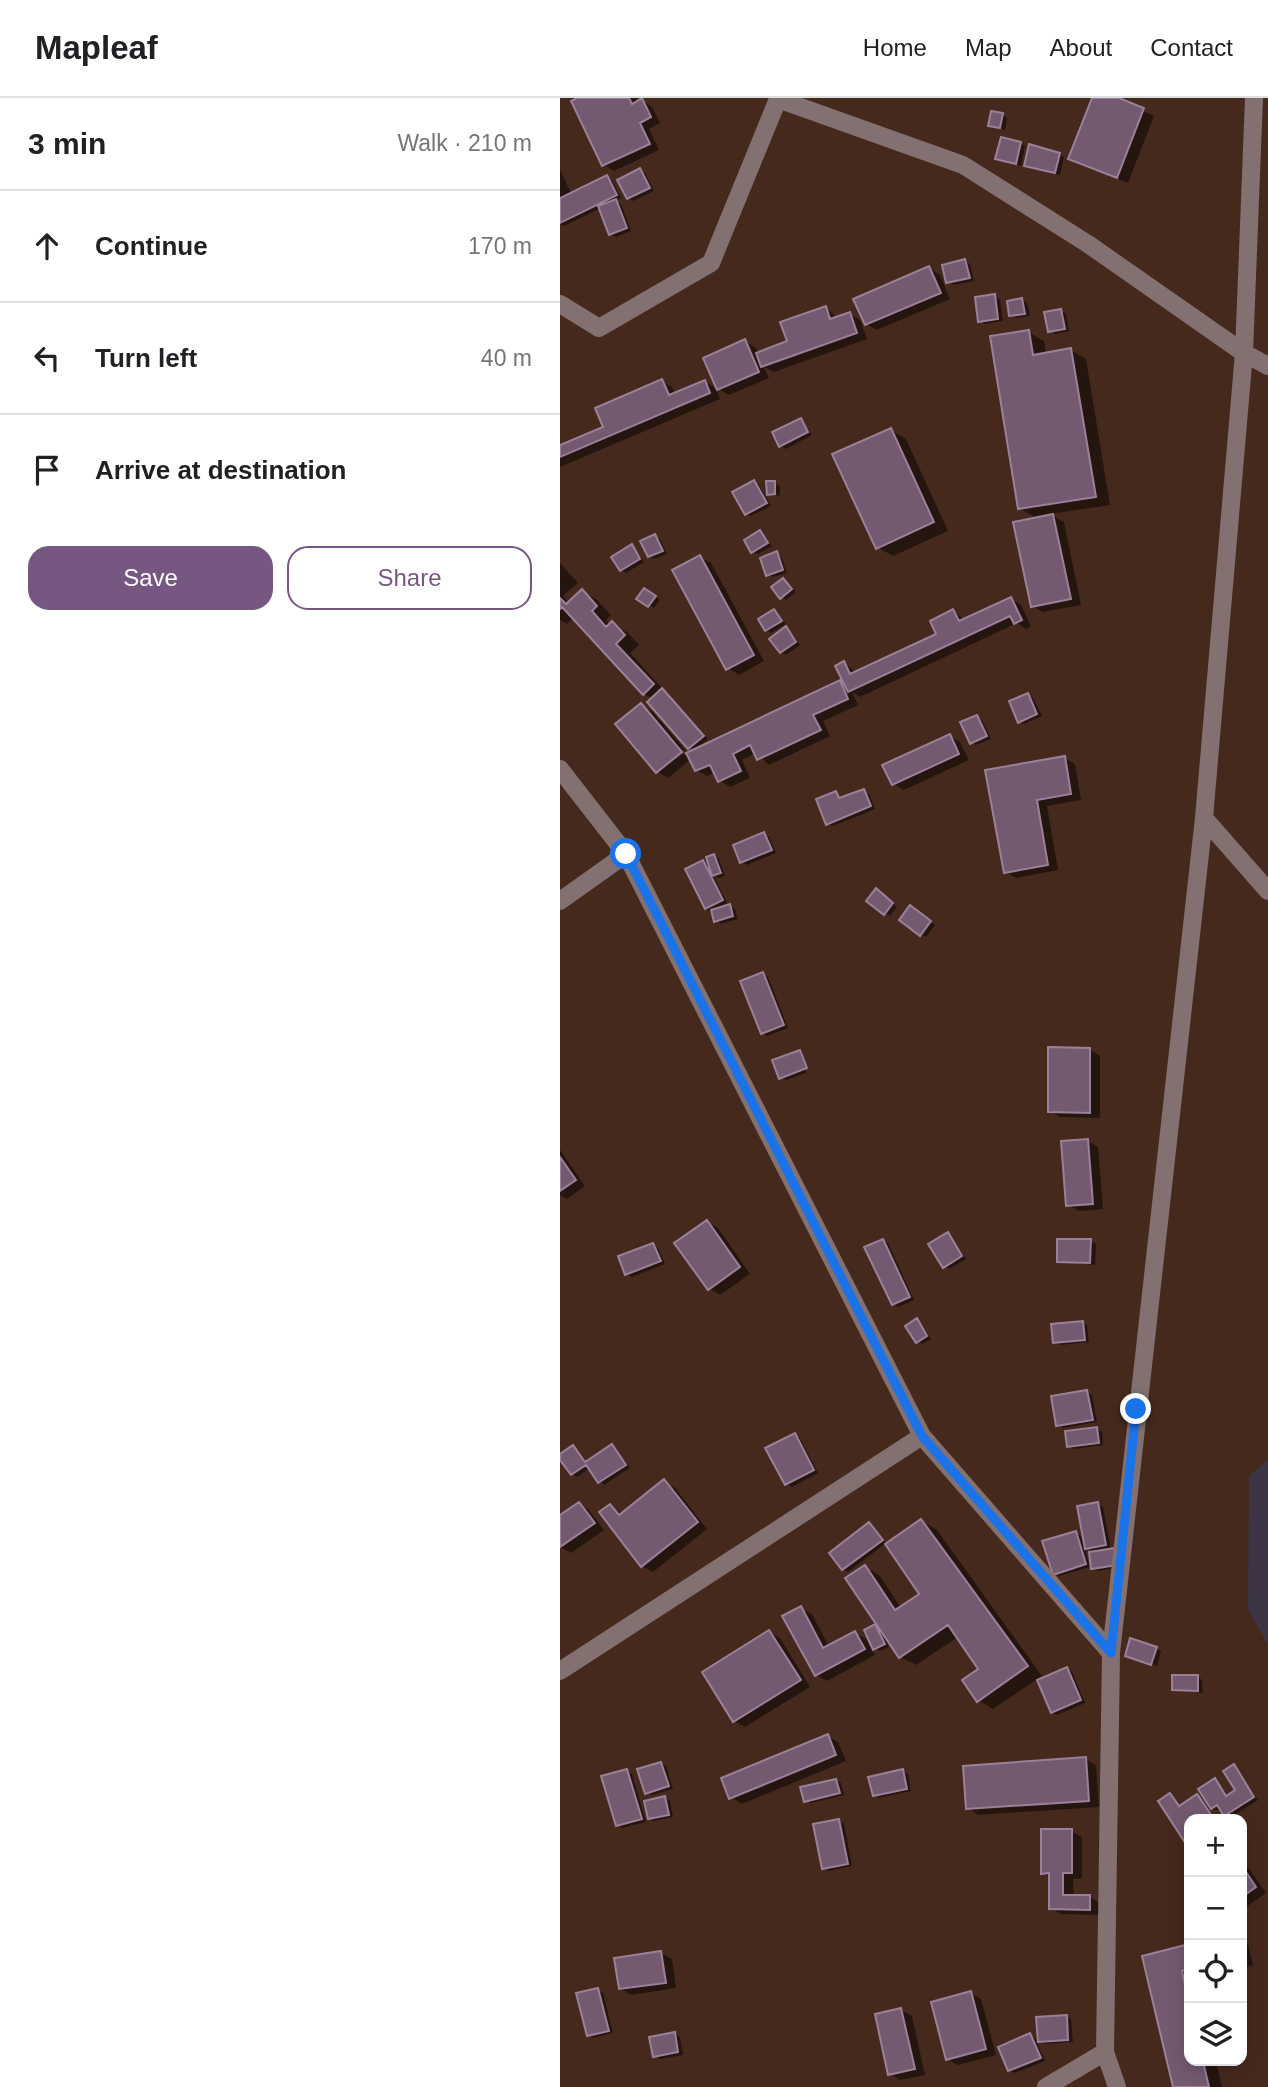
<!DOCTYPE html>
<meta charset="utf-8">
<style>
:root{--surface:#fff;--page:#f6f6f6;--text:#202124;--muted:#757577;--line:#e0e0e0;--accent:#755782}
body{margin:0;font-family:Arial,sans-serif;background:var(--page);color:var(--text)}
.controls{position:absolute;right:21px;bottom:21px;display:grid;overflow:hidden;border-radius:14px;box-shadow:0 4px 18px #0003}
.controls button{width:63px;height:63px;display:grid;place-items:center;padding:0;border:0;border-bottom:2px solid var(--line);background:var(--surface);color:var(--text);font:35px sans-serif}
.stop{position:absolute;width:21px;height:21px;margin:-16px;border:5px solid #1a73e8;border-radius:50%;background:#fff}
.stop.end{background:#1a73e8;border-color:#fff;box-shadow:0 2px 7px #0008}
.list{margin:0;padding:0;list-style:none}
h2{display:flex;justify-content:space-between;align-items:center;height:91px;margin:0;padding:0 28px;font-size:30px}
h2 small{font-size:23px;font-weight:400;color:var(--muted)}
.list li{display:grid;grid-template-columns:46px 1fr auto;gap:21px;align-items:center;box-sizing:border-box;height:112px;padding:0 28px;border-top:2px solid var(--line)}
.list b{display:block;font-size:26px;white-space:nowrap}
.list em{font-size:23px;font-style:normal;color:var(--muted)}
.actions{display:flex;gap:14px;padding:21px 28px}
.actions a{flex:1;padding:16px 0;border:2px solid var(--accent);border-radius:21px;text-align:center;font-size:24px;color:var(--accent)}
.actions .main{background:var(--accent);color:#fff}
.icon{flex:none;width:38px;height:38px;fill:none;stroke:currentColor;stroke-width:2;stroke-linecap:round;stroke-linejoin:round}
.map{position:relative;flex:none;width:708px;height:1989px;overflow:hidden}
header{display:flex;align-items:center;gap:42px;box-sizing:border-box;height:98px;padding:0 35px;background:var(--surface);border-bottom:2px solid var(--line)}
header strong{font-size:33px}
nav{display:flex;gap:38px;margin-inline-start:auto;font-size:24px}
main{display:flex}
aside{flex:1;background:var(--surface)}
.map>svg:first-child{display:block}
</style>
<header>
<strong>Mapleaf</strong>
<nav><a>Home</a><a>Map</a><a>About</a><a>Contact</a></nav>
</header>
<main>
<aside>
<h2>3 min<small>Walk · 210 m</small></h2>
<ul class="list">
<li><svg class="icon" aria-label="ahead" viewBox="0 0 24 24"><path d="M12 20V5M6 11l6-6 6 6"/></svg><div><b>Continue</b></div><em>170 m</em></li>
<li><svg class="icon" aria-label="left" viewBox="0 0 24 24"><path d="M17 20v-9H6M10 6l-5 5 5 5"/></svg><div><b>Turn left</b></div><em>40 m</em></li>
<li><svg class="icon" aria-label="arrive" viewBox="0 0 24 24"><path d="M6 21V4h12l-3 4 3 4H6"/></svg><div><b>Arrive at destination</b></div></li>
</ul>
<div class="actions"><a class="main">Save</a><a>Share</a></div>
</aside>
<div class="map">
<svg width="708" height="1989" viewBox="0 0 708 1989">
<rect width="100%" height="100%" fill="#46291d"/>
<!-- education -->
<path fill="#3d3545" d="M708,1362v184l-20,-35 1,-133z"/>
<!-- shadow -->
<path fill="#0007" d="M22,0h54l2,4 4,-2 10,7 8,16 -11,6 10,21 -45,21 -10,-6z
M533,0h21l40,18 -26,67 -58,-25z
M442,17l5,3 -2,12 -15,-5z
M460,45l5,3 -4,20 -24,-8z
M499,56l5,3 -4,18 -34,-10z
M0,72l12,25 35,-18 5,3 9,18 -6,3 6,3 10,27 -15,6 -5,-3 -10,-26 -37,18 -4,-2z
M80,72l5,3 9,18 -21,10 -5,-3z
M405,163l5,3 4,17 -21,4 -5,-3z
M369,170l11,7 10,24 -73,31 -11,-6z
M434,198l6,3 3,22 -18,3 -5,-3z
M462,202l5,3 3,13 -14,2 -5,-3z
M266,210l12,10 11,-4 11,6 7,19 -93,33 -10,-5 5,11 -40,17 -11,-6 27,-48 11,7 2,6 32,-12z
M501,213l5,3 3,17 -14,3 -5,-3z
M468,234l16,9 2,13 25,-4 15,9 24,146 -60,9 14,8 17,83 -38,7 -11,-6 6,-87 -19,-11z
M101,283l11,6 3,7 30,-12 11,6 4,11 -160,68v-20l45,-19z
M241,322l11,15 -26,14 -5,-3z
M331,332l15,9 42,92 -55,25 -16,-9z
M194,384l5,3 12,21 -20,10 -5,-2z
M215,385l5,3v10l-11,-2z
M200,434l12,14 -14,8 -6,-3z
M95,438l5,3 7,15 -13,5 -5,-3z
M72,448l12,16 -18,11 -5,-3z
M216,455l5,3 6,17 -14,4 -5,-2z
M140,459l11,6 53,98 -25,14 -11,-7z
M0,465l18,20 -15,13 6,7 13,-12 15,9 14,15 -5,5 4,5 17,7 12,13 -9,8 78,86 -12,10 144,-67 7,5 -3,-24 13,10 81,-38 15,-24 12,9 46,-21 10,6 10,21 -5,3 -9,-6 -157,74 -8,-5 6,13 -35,16 7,15 -61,29 -13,-12 -14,7 8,18 -20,9 -10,-6 -4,-9 -9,4 -11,-6 -5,-11 -23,19 -10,-6 -17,-67 11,6 35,41 -11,-6 -2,3 14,8 7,-6 -6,-4 -36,-48 -9,-5 -70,-76 -7,6 -7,-4z
M223,482l13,12 -10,8 -5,-3z
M85,492l15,10 -6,8 -15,-10z
M214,513l12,13 -15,9 -5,-3z
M226,530l14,17 -14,10 -5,-3z
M468,597l5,3 9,18 -18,8 -5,-3z
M416,619l6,3 9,19 -15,6 -5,-3z
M390,638l10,6 9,18 -65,30 -11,-6z
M504,660l11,6 6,36 -34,6 11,64 -42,8 -11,-6 -18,-101z
M303,693l6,3 6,15 -42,17 -6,-2 9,-31 6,6z
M204,736l5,3 7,16 -29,12 -5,-3z
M154,758l5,3 6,17 -6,2 -6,-3 14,28 -9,5 11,-2 6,3 3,10 -17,5 -15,-16 -3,-46 7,4z
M321,796l16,13 -7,9 -5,-3z
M355,813l20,14 -9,12 -5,-3z
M202,876l6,3 20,51 -21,8 -5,-3z
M529,951l11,7v62l-40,-1 -11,-6z
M240,954l6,21 -20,7 -6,-3z
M528,1043l10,6 5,62 -25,2 -10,-7z
M0,1052l25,36 -18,13 -7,-4z
M147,1124l11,6 32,46 -30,21 -10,-6 -33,-46z
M388,1136l18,25 -17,10 -5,-3z
M322,1143l6,2 26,57 -16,7 -5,-3z
M530,1143l6,3 -1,21 -37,-4z
M93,1147l5,3 7,16 -33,13 -5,-3z
M357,1222l14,19 -9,5 -5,-3z
M522,1224l5,3 2,17 -29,3 -5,-3z
M527,1294l5,3 5,27 -34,6 -5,-3z
M537,1331l5,3 1,13 -29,4 -5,-3z
M235,1337l5,3 18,35 -26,14 -5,-3 -19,-35z
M52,1348l18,22 -26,17 -14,-17 -13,9 -5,-3 -12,-17 13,-10 14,15z
M104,1384l11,6 32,41 -54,43 -11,-6 -32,-60 13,8z
M19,1406l10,6 15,20 -33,23 -11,-6v-35l3,3z
M538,1406l5,3 8,43 11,17 -24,4 -5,-3 3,-15 -11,-7z
M362,1423l15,9 105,146 -49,33 -15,-9 2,-31 -22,-32 -42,28 -16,-8 -16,-24 5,14 -9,4 -5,-2v-23l8,5 -18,-64 15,9 21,32 20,-14 -35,-51 -38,29 -5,-3 26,-44 18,19z
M516,1435l5,3 9,31 -31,9 -5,-2z
M241,1510l11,6 17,33 26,-14 11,6 9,16 -48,26 -11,-6z
M209,1534l11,6 30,49 -65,40 -11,-6z
M596,1550l5,3 -4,15 -25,-8z
M507,1571l5,3 13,31 -28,12 -5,-3z
M637,1579l5,3 1,13 -29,-4z
M267,1638l11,6 8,19 -104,43 -11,-7z
M525,1661l11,6 3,42 -121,8 -10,-7z
M101,1665l5,3 7,23 -21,6 -6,-3z
M674,1668l24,34 -28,18 -9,-10 -4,2 -5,-2 3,-28 13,16 10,-6z
M66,1673l6,3 14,48 -24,6 -5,-3z
M343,1673l5,3 3,17 -32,7 -5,-3z
M276,1682l5,3 3,12 -33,8 -5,-2z
M610,1697l11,12 16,-11 19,23h-27v23l-4,-2z
M105,1700l5,3 3,16 -19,4 -5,-3z
M279,1723l5,3 8,42 -23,5 -6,-3z
M511,1733l11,6v41l-9,1 1,18h16l10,6v12l-39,-1 -10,-6v-31l-9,-4z
M682,1761l24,34 -24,17z
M682,1842l6,4 5,21 -11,3z
M629,1848v115h27l6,26h-47l-31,-129z
M101,1855l11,6 4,29 -45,7 -11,-7z
M38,1892l5,3 10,40 -20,5 -5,-3z
M410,1895l11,6 15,56 -38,10 -11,-6z
M341,1912l11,6 13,59 -25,5 -11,-7z
M506,1918l5,3 2,23 -28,2 -5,-3z
M115,1936l5,3 3,18 -23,4 -5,-3z
M470,1937l5,3 10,23 -30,12 -6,-3z"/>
<!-- building -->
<path fill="#735a71" stroke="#9b8099" stroke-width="2" d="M17,0h52l3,6 10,-6 9,19 -11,6 10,21 -48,22 -31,-65z
M532,0h27l25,10 -27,70 -49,-19z
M431,13l12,2 -3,15 -12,-2z
M441,39l20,5 -5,22 -21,-5z
M469,46l31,9 -5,20 -31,-7z
M80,70l10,20 -23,11 -10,-19z
M47,77l10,20 -57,28v-25z
M56,101l11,29 -18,7 -11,-29z
M405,161l5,19 -24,5 -4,-18z
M369,168l12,27 -76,32 -12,-26z
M435,196l3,25 -20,3 -3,-25z
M462,200l3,16 -16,2 -2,-15z
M266,208l4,13 20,-7 7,21 -96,34 -5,-14 31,-12 -7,-19z
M501,211l4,20 -17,3 -4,-20z
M469,232l4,25 38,-7 25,149 -78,12 -28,-173z
M185,241l14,33 -42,18 -14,-32z
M102,281l7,16 36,-15 5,13 -150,64v-12l43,-18 -8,-19z
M241,320l7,14 -29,15 -7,-15z
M331,330l43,94 -58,27 -44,-95z
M194,382l13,23 -22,12 -13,-23z
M206,383h9v13l-8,1z
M493,416l18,85 -40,8 -18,-85z
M200,432l8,13 -17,10 -7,-13z
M95,436l8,17 -15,6 -8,-16z
M72,446l8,15 -20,12 -9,-14z
M217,453l6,19 -17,6 -6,-18z
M140,457l54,100 -28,15 -54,-100z
M223,480l9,11 -12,10 -9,-12z
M84,490l12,8 -8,11 -12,-8z
M22,491l15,17 -5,5 14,16 6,-6 13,14 -9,9 38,40 -11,11 -81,-88 -2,2v-11l6,6z
M451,499l11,23 -8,4 -4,-8 -162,76 -13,-26 9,-5 6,13 86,-40 -6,-13 23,-12 6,12z
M214,511l8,12 -17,10 -7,-12z
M226,528l10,16 -16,11 -11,-14z
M280,582l8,19 -35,16 8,15 -64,30 -7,-15 -17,9 8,17 -23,11 -8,-17 -15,6 -9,-18z
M102,590l42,48 -16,13 -41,-47z
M468,595l9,21 -19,9 -9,-22z
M81,605l41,49 -26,21 -41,-49z
M417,617l10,21 -17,8 -10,-22z
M390,636l9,20 -67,31 -10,-20z
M505,658l6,38 -34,6 11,65 -44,8 -19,-103z
M304,691l7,17 -45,19 -10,-26 20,-8 3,7z
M204,734l8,18 -32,13 -7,-18z
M154,756l7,19 -9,3 -6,-19z
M143,762l20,40 -18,9 -20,-40z
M316,790l17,15 -9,12 -18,-14z
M170,806l3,12 -19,6 -3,-12z
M350,807l21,16 -11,15 -21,-16z
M203,874l21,53 -23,9 -21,-53z
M488,949l42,1v65l-42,-1z
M240,952l7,18 -28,11 -7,-19z
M528,1041l5,65 -27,2 -5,-65z
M0,1059l16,23 -16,11z
M147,1122l33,47 -32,23 -34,-47z
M388,1134l14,24 -19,12 -15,-24z
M323,1141l27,58 -18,8 -28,-58z
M497,1141h34l-1,24 -33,-1z
M93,1145l8,18 -36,14 -7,-19z
M357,1220l10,18 -11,7 -11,-17z
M523,1223l2,19 -32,3 -2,-19z
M527,1292l6,30 -37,6 -5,-30z
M537,1329l2,16 -32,4 -2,-16z
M235,1335l19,37 -29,15 -20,-37z
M52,1346l14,21 -28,18 -12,-18 -15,10 -11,-15v-6l13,-9 12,17z
M104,1381l34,43 -57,45 -42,-55 11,-8 9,11z
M19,1404l16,21 -35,24v-32z
M538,1404l8,43 -21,4 -8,-43z
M361,1421l107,147 -51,36 -15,-22 16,-11 -30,-44 -49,33 -54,-80 20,-13 30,45 24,-16 -34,-50z
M309,1424l14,18 -41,30 -13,-17z
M516,1433l10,33 -33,11 -11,-34z
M555,1450l3,17 -27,4 -2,-17z
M241,1508l22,42 32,-17 10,18 -50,27 -33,-60z
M315,1526l10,20 -12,6 -9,-20z
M209,1532l32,50 -68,42 -31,-50z
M570,1540l27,9 -6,18 -26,-9z
M507,1569l14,33 -30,13 -14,-33z
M612,1577h26v16l-26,-1z
M268,1636l8,21 -107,44 -8,-21z
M526,1659l3,44 -123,8 -3,-43z
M101,1664l8,24 -24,8 -8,-25z
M674,1666l20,33 -30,19 -7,-11 -6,4 -13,-20 17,-11 11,18 9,-6 -12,-19z
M67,1671l15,50 -26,7 -15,-50z
M343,1671l4,20 -34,7 -5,-19z
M276,1681l4,14 -36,9 -4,-15z
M610,1695l9,13 18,-12 17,25h-25v18l-5,4 -26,-40z
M105,1698l4,19 -21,4 -4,-18z
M279,1721l9,45 -26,5 -9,-45z
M481,1731h31v44h-9v22h27v15l-41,-1v-36l-8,1z
M682,1768l14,21 -14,10z
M629,1846v25l-7,2 7,31v59h14l6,26h-36l-31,-131z
M101,1853l5,32 -47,6 -5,-31z
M38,1890l11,43 -22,5 -11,-43z
M411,1893l15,58 -40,11 -15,-58z
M341,1910l14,61 -27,6 -13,-61z
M507,1917l1,25 -30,2 -2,-25z
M115,1934l3,20 -25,5 -4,-20z
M470,1935l11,25 -33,13 -10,-24z"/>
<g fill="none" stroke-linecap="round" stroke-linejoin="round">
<!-- minor -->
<path stroke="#827170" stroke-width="18" d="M0,206l39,24 112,-65 67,-164 185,66 125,79 156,109 24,13
M0,671l66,85 296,582 189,217
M644,720l64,73
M0,803l66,-47
M0,1573l362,-235
M486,1989l59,-35
M557,1989l-12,-35 6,-399 93,-835 40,-465 10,-255"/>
</g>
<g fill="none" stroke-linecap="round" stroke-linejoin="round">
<!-- route -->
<path stroke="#1a73e8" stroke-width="9" d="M66,756l296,582 189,217 25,-244"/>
</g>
</svg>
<div class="controls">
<button>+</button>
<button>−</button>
<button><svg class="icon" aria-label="locate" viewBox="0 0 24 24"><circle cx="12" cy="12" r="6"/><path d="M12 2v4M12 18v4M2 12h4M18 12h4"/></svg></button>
<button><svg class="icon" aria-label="layers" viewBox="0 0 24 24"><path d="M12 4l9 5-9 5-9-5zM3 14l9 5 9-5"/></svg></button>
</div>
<div class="stop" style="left:66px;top:756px"></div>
<div class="stop end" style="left:576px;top:1311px"></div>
</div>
</main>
